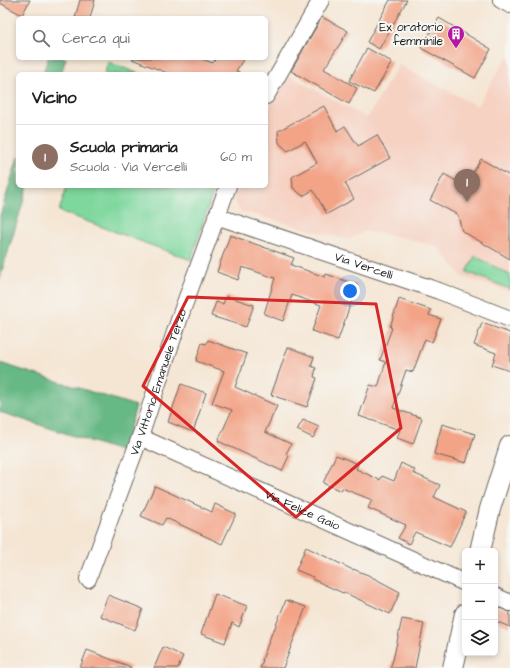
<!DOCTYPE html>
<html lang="it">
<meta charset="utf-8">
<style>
:root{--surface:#fff;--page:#f2f2f2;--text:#202124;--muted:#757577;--line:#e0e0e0;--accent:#b45309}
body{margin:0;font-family:"Architects Daughter",sans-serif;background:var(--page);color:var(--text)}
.controls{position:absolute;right:12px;bottom:12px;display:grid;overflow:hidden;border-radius:6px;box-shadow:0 2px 6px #0003}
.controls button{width:36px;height:36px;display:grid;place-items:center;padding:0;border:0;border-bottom:1px solid var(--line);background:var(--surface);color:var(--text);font:20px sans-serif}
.you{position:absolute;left:350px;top:291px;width:14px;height:14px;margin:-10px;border:3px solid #fff;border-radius:50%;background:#1a73e8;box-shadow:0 0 0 6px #1a73e833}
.badge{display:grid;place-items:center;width:26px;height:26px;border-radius:50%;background:var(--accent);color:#fff;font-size:13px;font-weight:700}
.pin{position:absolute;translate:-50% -33px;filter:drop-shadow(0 1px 2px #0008)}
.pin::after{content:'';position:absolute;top:21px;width:14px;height:12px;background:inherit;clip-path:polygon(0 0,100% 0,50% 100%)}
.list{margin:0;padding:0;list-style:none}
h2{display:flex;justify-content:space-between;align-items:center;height:52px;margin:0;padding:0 16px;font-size:17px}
h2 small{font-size:13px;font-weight:400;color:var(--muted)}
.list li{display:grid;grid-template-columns:26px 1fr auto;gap:12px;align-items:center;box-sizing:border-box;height:64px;padding:0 16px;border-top:1px solid var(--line)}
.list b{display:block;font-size:15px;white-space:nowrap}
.list p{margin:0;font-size:13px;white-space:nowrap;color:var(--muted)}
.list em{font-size:13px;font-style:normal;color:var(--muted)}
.icon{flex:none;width:22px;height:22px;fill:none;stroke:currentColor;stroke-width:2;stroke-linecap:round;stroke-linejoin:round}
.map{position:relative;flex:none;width:510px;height:668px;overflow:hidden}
.search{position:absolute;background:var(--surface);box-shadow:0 2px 6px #0003;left:16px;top:16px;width:252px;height:44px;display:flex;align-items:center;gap:10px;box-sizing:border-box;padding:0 14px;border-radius:6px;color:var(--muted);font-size:15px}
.panel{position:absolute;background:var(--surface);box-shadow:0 2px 6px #0003;left:16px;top:72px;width:252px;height:116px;border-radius:6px}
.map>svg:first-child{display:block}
</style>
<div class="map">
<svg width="510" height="668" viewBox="0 0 510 668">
<rect width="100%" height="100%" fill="#f6f6f2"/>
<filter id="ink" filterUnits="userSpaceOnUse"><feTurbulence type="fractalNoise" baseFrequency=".025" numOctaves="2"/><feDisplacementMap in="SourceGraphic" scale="8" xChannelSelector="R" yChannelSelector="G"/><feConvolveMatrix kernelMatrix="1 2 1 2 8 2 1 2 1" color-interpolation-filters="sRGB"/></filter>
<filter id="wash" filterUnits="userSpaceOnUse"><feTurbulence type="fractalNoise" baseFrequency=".012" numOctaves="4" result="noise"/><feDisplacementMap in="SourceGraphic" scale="16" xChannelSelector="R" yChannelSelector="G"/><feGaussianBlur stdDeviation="0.9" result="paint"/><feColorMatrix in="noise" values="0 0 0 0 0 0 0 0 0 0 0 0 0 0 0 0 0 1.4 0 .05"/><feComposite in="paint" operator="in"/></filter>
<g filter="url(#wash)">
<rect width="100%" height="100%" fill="#f5e6d4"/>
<!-- built -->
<path fill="#f6d2c3" d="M507,57l3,2v233l-47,-15 -25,-30 -33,-9 -40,-7 -17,9 -108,-29 -7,-13 4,-12h29v-73l22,-38 79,43 32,-53 78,41z"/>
<!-- green -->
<path fill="#7ed79d" stroke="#4d7a5c" d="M108,62l32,12h-36z
M67,186h148l-24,74 -132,-49z
M475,256l35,19v14l-43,-17z"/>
<!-- forest -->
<path fill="#66b884" stroke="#416a50" d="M48,58h18l-5,16h-18z
M18,157v29h10l-28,92v-62z
M0,363l136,43 -13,46 -123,-40z"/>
<g id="blocks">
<!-- building -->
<path fill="#f3a386" d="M0,0h30l-8,15 -22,-12z
M80,0h15l-5,18h-15z
M390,0h17l-28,49 -12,-7z
M322,17l26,14 -24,38 33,19 -8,16 -58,-33z
M439,18l52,31 -16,29 -54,-30z
M367,48l25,14 -18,31 -25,-12z
M132,58h67l14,5 3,-5h28l-8,13 3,1v2h-69l-38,-15z
M324,106l13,25 8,-5 13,20 19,-11 13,23 -45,25 9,16 -27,15 -14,-24 -10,6 -10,-8 -1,-11 25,-14 -12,-22 -17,10 -9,-8 -1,-12z
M481,159l29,17v83l-48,-28 -4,-16 -28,-15 14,-26 21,12z
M230,235l64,23 -3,7 34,12 1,-3 31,11 -19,55 -26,-9 9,-26 -29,-10 -9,26 -19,-7 11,-36 -33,-11 -4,13 -21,-8z
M226,296l28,9 -8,22 -35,-11 5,-14 7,2z
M399,299l32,11 -2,5 12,4 -9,23 -7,-3 -12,33 -7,-2 -13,38 29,10 -9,26 -16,-6 3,-8 -41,-14 11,-31 8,2 4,-13 4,-12 -6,-2 12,-32 -2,-1z
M482,323l28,10v38l-18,-6 4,-12 -22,-8z
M208,340l39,14 -12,33 42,19 -12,26 26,12 -5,10 3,2 -7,15 -64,-30 14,-31 -20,-7 12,-32 -28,-10 6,-18 4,1z
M288,347l26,10 -3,9 5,2 -2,9 3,1 -10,29 -36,-12z
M181,384l25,9 -13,39 -25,-10z
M303,420l16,7 -6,11 -16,-8z
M442,424l33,10 -9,29 -32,-9z
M336,455l22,9 -2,5 24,11 2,-4 12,5 7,-18 14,7 -2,3 27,12 -6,12 32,15 -16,35 -35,-15 -6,12 -11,-6 8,-13 -38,-17 4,-8 -30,-12 -1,3 -18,-8z
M155,486l57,26 3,-8 21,10 -14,30 -56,-26 -4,7 -21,-9z
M306,547l47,23v-1l15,6 32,17 -10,22 -47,-22v1l-9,-4 -22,-10 1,-2 -17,-7z
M215,594l32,12 -8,21 -7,-4 -7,20 -24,-9z
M108,595l35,14 -8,21 -35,-14z
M286,600l20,7 -23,61h-23l3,-8h-1l11,-30h1z
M495,606l15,6v15l-15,-6z
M402,619l22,4 -9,45h-25l3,-8z
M163,647l20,9 -5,12h-24z
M87,650l44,17v1h-51z"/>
</g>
</g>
<g filter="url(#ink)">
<use href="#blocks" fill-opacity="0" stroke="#68635c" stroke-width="1"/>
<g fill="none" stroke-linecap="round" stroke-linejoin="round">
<defs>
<g id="minor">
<path d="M501,0l9,5"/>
<path d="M266,96l55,-96"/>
<path id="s1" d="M216,216l223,75 71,28"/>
<path id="s2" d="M140,437l325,146"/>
<path id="s3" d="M88,579l52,-142 43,-129 45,-122"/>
<path d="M495,596l15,7"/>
</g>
<path id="tertiary" d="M480,551l10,-42 20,-63
M453,668l12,-54"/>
</defs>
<!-- minor casing -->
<use href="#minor" stroke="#68635c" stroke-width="18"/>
<!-- tertiary casing -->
<use href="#tertiary" stroke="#68635c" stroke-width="22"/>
<!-- minor -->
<use href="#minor" stroke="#fff" stroke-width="16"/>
<!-- tertiary -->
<use href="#tertiary" stroke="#fff" stroke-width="20"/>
</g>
</g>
<!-- marked area -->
<path fill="none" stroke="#d62828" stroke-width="3" stroke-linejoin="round" d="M188,297l188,7 25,124 -105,89 -153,-131z"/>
<!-- icons -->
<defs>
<symbol id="building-pin" viewBox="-11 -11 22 30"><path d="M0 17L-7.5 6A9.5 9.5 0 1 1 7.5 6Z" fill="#b5179e" stroke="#f6f6f2"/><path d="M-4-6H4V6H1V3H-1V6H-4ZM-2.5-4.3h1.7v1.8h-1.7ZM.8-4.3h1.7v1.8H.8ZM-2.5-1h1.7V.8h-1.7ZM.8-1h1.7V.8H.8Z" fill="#fff"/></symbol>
</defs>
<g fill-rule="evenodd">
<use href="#building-pin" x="446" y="24" width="20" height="27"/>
</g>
<g text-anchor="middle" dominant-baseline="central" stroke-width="4" stroke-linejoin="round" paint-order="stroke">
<!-- poi labels -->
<g font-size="12" fill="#1c1c1c" stroke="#f6f6f2" text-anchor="end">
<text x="443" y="27">Ex oratorio<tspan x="443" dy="14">femminile</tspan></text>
</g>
<!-- street labels -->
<g font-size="12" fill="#1c1c1c" stroke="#f6f6f2">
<text stroke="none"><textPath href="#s1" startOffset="156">Via Vercelli</textPath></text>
<text stroke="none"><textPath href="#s3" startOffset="209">Via Vittorio Emanuele Terzo</textPath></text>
<text stroke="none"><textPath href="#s2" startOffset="178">Via Felice Gaio</textPath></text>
</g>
</g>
</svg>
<div class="controls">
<button>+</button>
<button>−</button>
<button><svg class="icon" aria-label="layers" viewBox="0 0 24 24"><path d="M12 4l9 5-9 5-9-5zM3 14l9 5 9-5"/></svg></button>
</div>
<div class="you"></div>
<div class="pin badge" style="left:467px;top:202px;background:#8d6e63">1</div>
<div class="search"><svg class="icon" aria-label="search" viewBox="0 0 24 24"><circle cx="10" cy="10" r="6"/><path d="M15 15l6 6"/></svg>Cerca qui</div>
<section class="panel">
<h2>Vicino<small></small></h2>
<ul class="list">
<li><span class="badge" style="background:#8d6e63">1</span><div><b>Scuola primaria</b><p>Scuola · Via Vercelli</p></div><em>60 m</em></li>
</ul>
</section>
</div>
